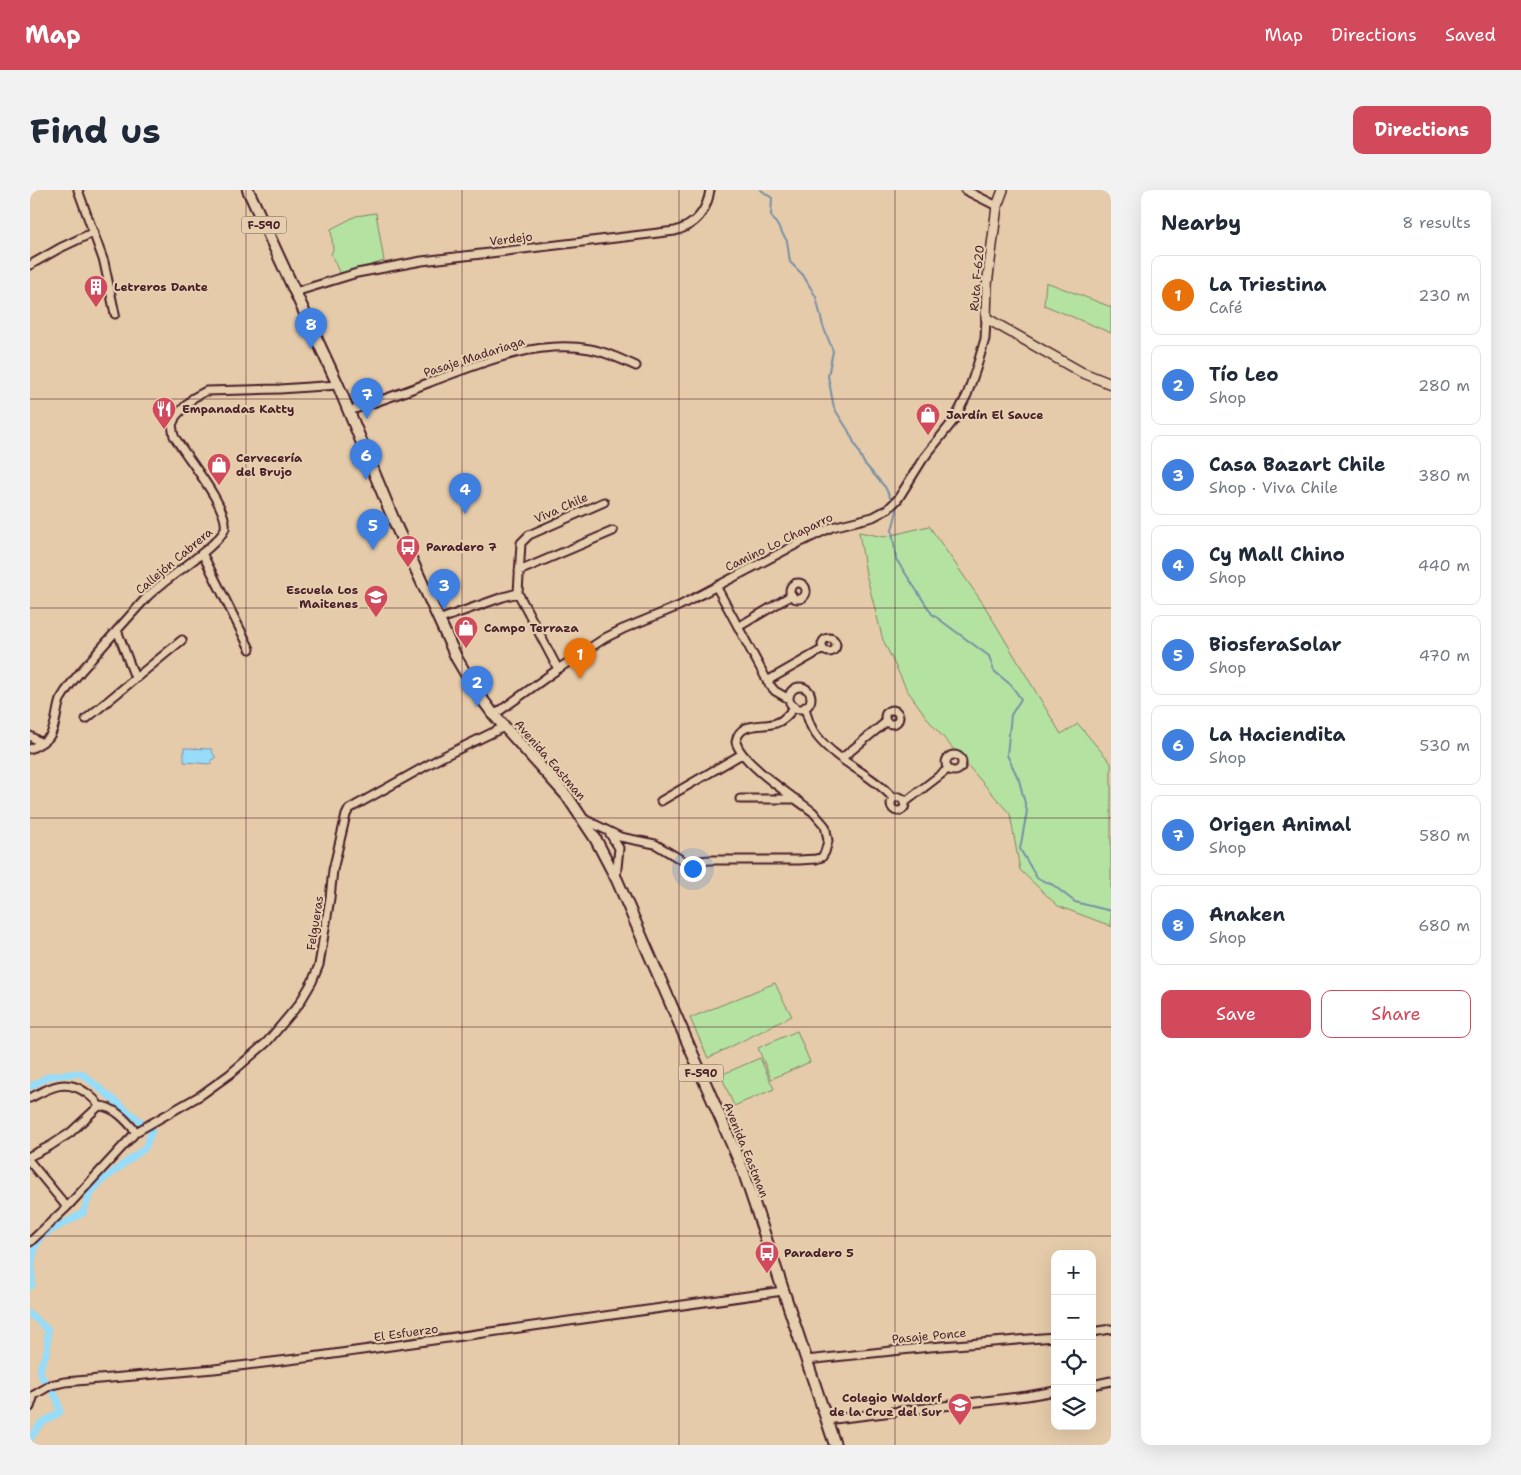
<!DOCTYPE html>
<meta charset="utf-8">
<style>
:root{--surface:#fff;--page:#f2f2f3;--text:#1f2937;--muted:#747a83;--line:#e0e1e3;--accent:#d1495b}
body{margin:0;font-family:"Shantell Sans",sans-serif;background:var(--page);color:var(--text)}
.controls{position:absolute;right:15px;bottom:15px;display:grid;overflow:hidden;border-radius:10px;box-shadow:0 5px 20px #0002}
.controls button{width:45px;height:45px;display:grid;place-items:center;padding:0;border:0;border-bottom:1px solid var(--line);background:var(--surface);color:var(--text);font:25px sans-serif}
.you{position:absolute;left:662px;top:678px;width:18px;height:18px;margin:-12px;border:4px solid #fff;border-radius:50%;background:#1a73e8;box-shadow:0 0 0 8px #1a73e833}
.badge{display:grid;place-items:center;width:32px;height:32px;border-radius:50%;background:var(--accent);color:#fff;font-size:16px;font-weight:700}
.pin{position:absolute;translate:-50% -41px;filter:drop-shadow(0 1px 2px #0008)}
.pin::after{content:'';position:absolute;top:26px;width:18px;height:15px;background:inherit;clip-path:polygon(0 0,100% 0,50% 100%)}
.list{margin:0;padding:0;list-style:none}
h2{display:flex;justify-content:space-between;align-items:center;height:65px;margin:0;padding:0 20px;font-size:21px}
h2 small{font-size:16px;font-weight:400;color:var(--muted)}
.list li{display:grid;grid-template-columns:32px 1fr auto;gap:15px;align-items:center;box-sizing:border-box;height:80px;margin:0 10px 10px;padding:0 10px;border:1px solid var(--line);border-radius:10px}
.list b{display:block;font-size:19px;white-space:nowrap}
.list p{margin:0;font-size:16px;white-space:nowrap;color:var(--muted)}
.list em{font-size:16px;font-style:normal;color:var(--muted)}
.actions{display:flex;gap:10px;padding:15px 20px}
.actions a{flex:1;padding:11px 0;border:1px solid var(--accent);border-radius:10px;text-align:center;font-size:18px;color:var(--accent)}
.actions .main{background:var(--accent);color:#fff}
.icon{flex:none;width:28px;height:28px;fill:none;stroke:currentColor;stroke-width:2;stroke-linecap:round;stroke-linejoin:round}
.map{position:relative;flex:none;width:1081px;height:1255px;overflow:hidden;border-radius:10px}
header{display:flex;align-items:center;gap:30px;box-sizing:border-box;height:70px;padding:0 25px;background:var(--accent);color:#fff}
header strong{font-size:24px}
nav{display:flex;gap:28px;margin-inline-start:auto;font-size:18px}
.intro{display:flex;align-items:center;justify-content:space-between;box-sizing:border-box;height:120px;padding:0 30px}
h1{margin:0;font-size:35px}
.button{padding:12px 22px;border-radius:10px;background:var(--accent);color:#fff;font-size:18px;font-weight:700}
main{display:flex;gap:30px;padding:0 30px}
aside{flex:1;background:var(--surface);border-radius:10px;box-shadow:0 5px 20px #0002}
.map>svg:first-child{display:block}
</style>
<header>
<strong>Map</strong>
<nav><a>Map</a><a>Directions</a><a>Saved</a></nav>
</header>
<div class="intro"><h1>Find us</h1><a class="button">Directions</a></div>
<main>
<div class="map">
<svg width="1081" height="1255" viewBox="0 0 1081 1255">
<rect width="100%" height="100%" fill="#e5cba9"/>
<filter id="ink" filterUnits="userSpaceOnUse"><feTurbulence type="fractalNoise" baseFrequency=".02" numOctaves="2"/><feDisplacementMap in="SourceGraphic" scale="10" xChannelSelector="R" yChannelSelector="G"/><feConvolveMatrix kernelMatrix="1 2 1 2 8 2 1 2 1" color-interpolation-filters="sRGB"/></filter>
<g filter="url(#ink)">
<!-- green -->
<path fill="#b4e3a1" stroke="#7f8166" d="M346,23l8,48 -44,13 -9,-20 2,-4 -2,-21 25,-13z
M1016,92l65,25v26l-67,-28z
M899,336l55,79 77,129 17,-10 33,39v164v-1l-53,-20 -38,-36 -10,-56 -80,-92 -23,-32 -24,-50 -17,-66 -7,-42 25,5z
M745,793l8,17 9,16 -84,42 -18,-40z
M767,841l13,31 -39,17 -13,-31z
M730,868l14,31 -40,17 -13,-31z"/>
<!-- water -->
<path fill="#97dcf9" stroke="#7890a7" d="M154,558l28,1v3l3,4v2l-4,2v4l-27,-2z"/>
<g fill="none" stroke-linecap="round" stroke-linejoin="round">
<!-- stream -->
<path stroke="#7890a7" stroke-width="2" d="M731,0l11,8 -1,17 16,26 3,21 13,13 13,22 7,29 10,25 -5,25 6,32 14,22 16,33 21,24 12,24 -5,19 4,29 36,55 57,42 5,15 17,14 10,14 -10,16 -4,40 12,25 8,31 -7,38 17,29 16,7 22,17 36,9"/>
<!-- canal -->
<path stroke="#97dcf9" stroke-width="7" d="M0,897l19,-11 32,-3 71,58 -7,17 -45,34 -10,12 -7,19 -42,23 -6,11 -3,15v23l-2,2
M0,1124l18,16c-1,6 0,15 -1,21 -4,13 -12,17 -2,31
M0,1249l10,-15 20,-12 -3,-13 -5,-9"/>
<defs>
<path id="minor" d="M48,0l26,72 11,52
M935,0l32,16
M0,75l30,-17 34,-16
M265,102l62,-19 65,-12 253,-30c21,-6 32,-20 35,-41
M319,221c27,-9 53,-18 79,-28 51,-19 106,-44 162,-34 16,3 31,10 46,17
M172,363l48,96
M489,381l94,-40
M760 401a8 8 0 1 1 16 0a8 8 0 1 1-16 0Z
M686,396l53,98 6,7 14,8
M408,430l65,-23 15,-4
M708,437l54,-32
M87,440l18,48
M792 455a7 7 0 1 1 14 0a7 7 0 1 1-14 0Z
M528,479l-40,-76 3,-50 8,-8 75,-33
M737,491l56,-32
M759 508a11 11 0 1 1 22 0a11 11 0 1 1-22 0Z
M775,517c2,10 5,21 12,29 20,26 55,38 76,62
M855 527a7 7 0 1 1 14 0a7 7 0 1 1-14 0Z
M464,525l64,-46 47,-31 18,-9 56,-23 122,-64 31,-15 41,-10 15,-8 10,-10 25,-40 31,-39 13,-25 10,-29 8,-27 1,-21
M56,529l96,-79
M0,546l11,7
M0,559c6,-3 14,-7 19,-12 7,-8 7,-26 11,-37 8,-14 19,-27 30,-39 18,-21 37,-42 56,-63 15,-17 75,-53 79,-70 4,-20 -40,-73 -51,-92l-2,-11 4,-9 17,-18 13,-7 74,-2 58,-4
M916 573a8 8 0 1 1 16 0a8 8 0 1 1-16 0Z
M812,568l44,-36
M861 614a7 7 0 1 1 14 0a7 7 0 1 1-14 0Z
M710,609h56
M631,611l81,-47
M874,613l44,-34
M552,628l38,19 35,7 30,18 26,-2h88l17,-1 6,-2 3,-5 3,-11 -1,-6 -2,-9 -12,-14c-18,-14 -72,-49 -77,-70 3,-21 25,-14 40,-19 8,-2 13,-10 19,-16
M580,644l9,14 -3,30
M0,908c19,-10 35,-20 55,-6 6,4 11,8 14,14
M0,966l20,-10 20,-13 29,-27c15,0 28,15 37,26
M0,972l37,45
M0,1052l37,-35 69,-75 65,-37 29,-21 37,-32 32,-38 13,-22 7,-17 11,-67 3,-28 13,-55 3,-6 93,-52 62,-30
M1062,1142l19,-3
M776,1170l124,-13 125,-10
M1062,1195l19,-4
M4,1205l17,-10 14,-3 149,-13 91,-11 478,-67
M0,1217l4,-12
M796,1230l201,-24 28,-5"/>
<path id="tertiary" d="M973,0l-6,16 -10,79 -1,33 95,54 30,12"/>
<path id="primary" d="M218,0l90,195 59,143 60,131 19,32 18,24 73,81 28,42 22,42 126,290 92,275"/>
</defs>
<!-- minor casing -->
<use href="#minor" stroke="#4a1f2b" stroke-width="11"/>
<!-- tertiary casing -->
<use href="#tertiary" stroke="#4a1f2b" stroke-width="12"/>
<!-- primary casing -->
<use href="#primary" stroke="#4a1f2b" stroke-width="14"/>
<!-- minor -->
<use href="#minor" stroke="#e5cfae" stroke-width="7"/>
<!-- tertiary -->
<use href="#tertiary" stroke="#e5cfae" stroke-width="9"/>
<!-- primary -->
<use href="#primary" stroke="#e5cfae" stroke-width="10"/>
</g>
</g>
<!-- grid -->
<path fill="none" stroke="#4a1f2b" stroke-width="1" stroke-opacity="0.55" d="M216,0v1255M432,0v1255M649,0v1255M865,0v1255M0,209h1081M0,418h1081M0,628h1081M0,837h1081M0,1046h1081"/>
<!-- icons -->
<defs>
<symbol id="building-pin" viewBox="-11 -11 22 30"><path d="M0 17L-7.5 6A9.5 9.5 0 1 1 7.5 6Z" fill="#d1495b" stroke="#e5cfae"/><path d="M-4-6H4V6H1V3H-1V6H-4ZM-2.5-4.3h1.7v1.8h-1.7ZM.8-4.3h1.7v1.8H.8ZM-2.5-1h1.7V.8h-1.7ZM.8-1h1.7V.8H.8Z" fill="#fff"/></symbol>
<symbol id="restaurant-pin" viewBox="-11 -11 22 30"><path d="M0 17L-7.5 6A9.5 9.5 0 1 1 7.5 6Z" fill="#d1495b" stroke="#e5cfae"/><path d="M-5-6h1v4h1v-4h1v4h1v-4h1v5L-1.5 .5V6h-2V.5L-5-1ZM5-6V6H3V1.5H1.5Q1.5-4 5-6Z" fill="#fff"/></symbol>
<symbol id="shop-pin" viewBox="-11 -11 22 30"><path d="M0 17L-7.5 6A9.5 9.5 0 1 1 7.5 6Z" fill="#d1495b" stroke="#e5cfae"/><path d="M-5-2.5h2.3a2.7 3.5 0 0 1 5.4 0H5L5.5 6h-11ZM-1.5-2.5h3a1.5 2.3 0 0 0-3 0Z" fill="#fff"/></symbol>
<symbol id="bus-pin" viewBox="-11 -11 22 30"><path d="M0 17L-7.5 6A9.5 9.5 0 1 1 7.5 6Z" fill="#d1495b" stroke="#e5cfae"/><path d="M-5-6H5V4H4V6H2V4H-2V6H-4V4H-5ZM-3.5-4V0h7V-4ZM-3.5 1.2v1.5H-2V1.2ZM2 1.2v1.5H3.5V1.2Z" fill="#fff"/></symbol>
<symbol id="school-pin" viewBox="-11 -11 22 30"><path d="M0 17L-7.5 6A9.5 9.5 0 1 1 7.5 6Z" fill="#d1495b" stroke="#e5cfae"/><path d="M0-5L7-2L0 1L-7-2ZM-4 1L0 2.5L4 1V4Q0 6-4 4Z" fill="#fff"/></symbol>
</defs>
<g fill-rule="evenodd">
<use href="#building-pin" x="52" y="83" width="28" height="38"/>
<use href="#restaurant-pin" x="120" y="205" width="28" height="38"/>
<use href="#shop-pin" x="884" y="211" width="28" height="38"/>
<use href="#shop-pin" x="175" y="261" width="28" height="38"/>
<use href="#bus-pin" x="364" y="343" width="28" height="38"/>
<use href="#school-pin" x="332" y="393" width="28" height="38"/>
<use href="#shop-pin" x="422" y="424" width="28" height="38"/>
<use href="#bus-pin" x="723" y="1049" width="28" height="38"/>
<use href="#school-pin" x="916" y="1201" width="28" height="38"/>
</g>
<g text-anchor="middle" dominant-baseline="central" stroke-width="4.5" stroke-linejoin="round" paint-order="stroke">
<!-- shield labels -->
<g fill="#e5cfae" stroke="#785452" stroke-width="1">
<rect x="211.5" y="26.5" width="45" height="17" rx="4"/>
<rect x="648.5" y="874.5" width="45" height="17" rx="4"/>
</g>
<g font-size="11" font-weight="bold" fill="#4a1f2b">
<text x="234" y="35">F-590</text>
<text x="671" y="883">F-590</text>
</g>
<!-- street labels -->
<g font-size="12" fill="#4a1f2b" stroke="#e5cfae">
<text transform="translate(481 49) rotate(-7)">Verdejo</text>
<text transform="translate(947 88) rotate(-85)">Ruta F-620</text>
<text transform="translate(444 167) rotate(-18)">Pasaje Madariaga</text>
<text transform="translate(531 318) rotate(-24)">Viva Chile</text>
<text transform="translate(749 352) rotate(-26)">Camino Lo Chaparro</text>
<text transform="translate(144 371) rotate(-40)">Callejón Cabrera</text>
<text transform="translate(520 570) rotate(49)">Avenida Eastman</text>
<text transform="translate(285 733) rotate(-81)">Felgueras</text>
<text transform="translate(716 960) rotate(68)">Avenida Eastman</text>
<text transform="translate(376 1143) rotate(-8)">El Esfuerzo</text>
<text transform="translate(899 1146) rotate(-5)">Pasaje Ponce</text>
</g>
<!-- poi labels -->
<g font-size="12" font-weight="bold" fill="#4a1f2b" stroke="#e5cfae" text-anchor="start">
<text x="84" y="97">Letreros Dante</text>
<text x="152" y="219">Empanadas Katty</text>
<text x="916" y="225">Jardín El Sauce</text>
<text x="206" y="268">Cervecería<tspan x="206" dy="14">del Brujo</tspan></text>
<text x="396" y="357">Paradero 7</text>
<text x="328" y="400" text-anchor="end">Escuela Los<tspan x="328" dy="14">Maitenes</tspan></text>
<text x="454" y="438">Campo Terraza</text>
<text x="754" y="1063">Paradero 5</text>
<text x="912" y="1208" text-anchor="end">Colegio Waldorf<tspan x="912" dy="14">de la Cruz del Sur</tspan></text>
</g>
</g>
</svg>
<div class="controls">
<button>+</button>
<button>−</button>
<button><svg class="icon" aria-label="locate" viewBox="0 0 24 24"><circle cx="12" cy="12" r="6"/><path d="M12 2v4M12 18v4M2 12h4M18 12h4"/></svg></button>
<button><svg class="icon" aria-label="layers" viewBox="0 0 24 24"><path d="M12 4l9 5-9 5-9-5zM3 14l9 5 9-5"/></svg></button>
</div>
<div class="you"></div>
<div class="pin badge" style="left:550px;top:489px;background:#e8710a">1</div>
<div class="pin badge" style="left:447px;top:517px;background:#3f7fe0">2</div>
<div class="pin badge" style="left:414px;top:420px;background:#3f7fe0">3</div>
<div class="pin badge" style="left:435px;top:324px;background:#3f7fe0">4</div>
<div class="pin badge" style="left:343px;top:360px;background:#3f7fe0">5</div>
<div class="pin badge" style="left:336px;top:290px;background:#3f7fe0">6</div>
<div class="pin badge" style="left:337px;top:229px;background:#3f7fe0">7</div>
<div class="pin badge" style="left:281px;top:159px;background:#3f7fe0">8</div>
</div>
<aside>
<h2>Nearby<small>8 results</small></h2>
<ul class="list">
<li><span class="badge" style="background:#e8710a">1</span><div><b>La Triestina</b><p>Café</p></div><em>230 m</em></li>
<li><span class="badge" style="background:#3f7fe0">2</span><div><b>Tío Leo</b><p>Shop</p></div><em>280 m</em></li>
<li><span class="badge" style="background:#3f7fe0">3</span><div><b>Casa Bazart Chile</b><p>Shop · Viva Chile</p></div><em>380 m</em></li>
<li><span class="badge" style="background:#3f7fe0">4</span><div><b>Cy Mall Chino</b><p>Shop</p></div><em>440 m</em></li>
<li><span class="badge" style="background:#3f7fe0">5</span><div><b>BiosferaSolar</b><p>Shop</p></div><em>470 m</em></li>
<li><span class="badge" style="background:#3f7fe0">6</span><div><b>La Haciendita</b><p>Shop</p></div><em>530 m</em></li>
<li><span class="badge" style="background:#3f7fe0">7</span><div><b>Origen Animal</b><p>Shop</p></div><em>580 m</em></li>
<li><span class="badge" style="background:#3f7fe0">8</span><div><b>Anaken</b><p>Shop</p></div><em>680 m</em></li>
</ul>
<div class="actions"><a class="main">Save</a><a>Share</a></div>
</aside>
</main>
